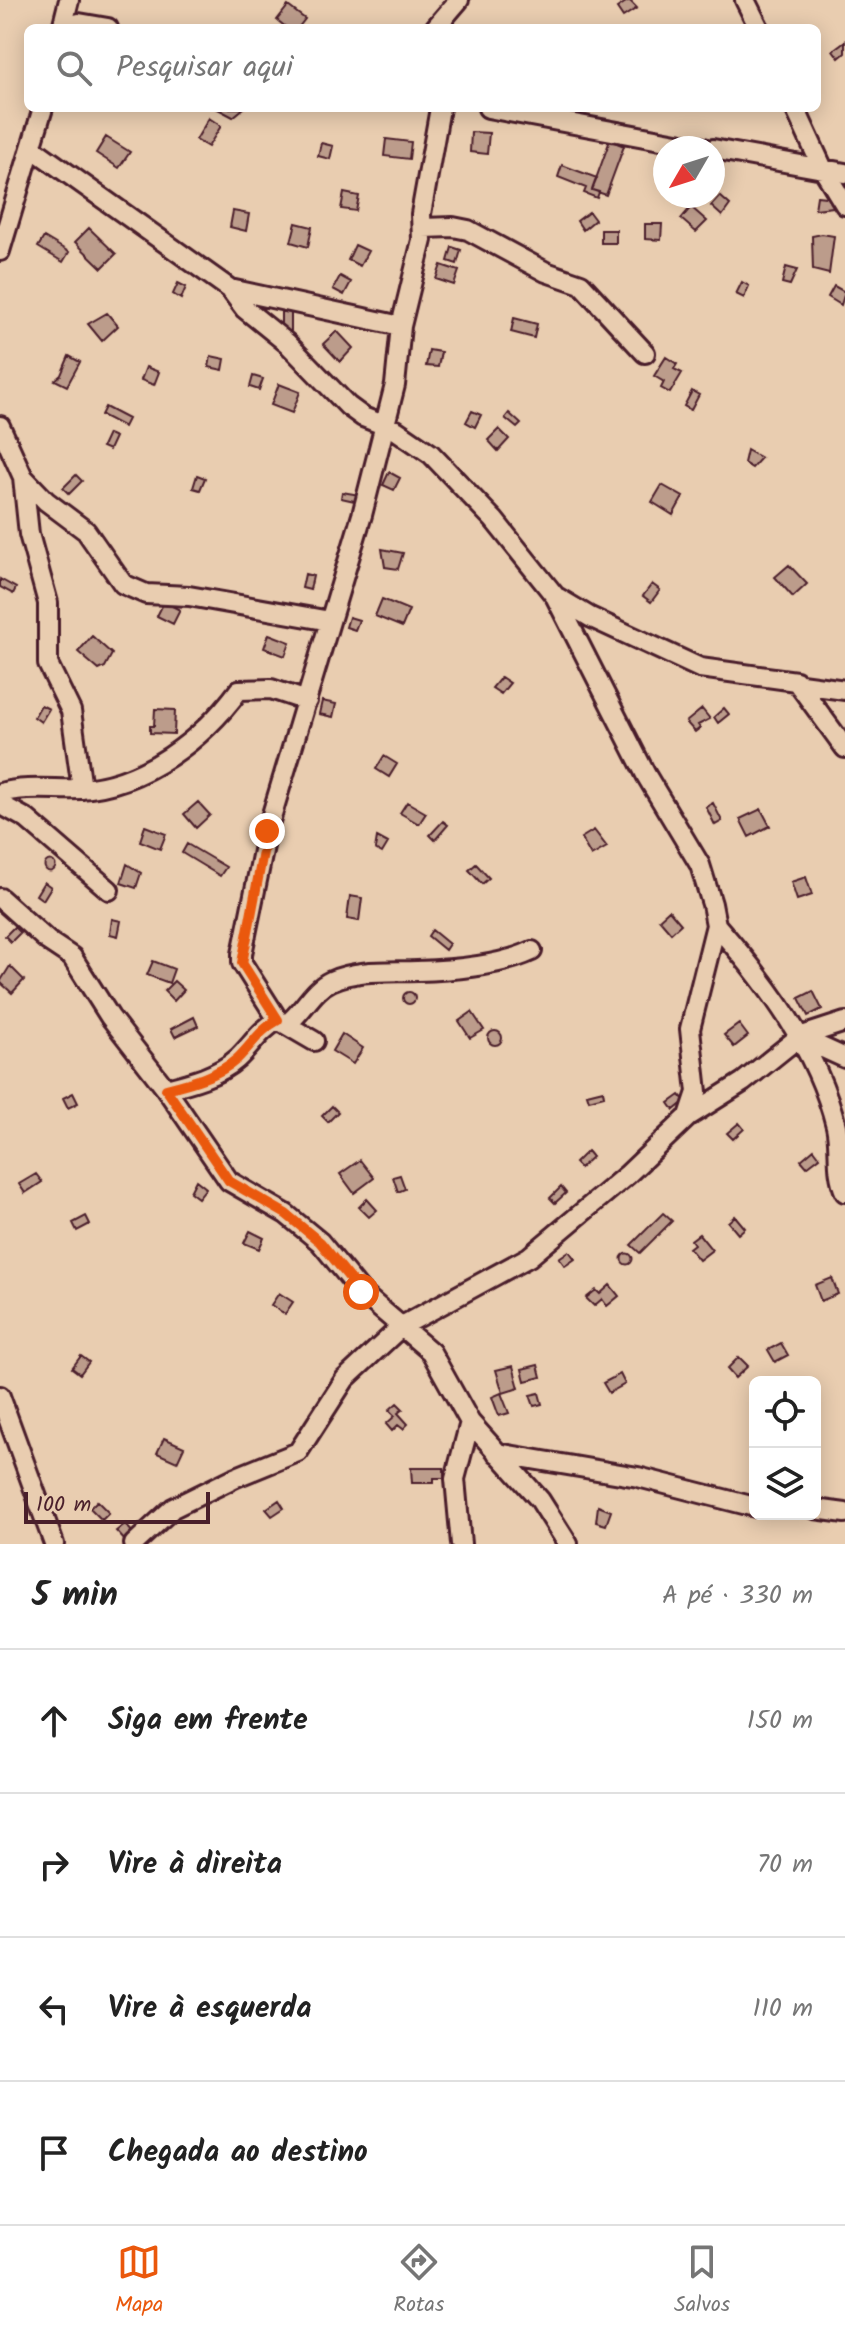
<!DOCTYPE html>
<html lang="pt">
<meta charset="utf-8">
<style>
:root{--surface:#fff;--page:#f6f6f6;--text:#222;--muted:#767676;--line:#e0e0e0;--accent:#ea580c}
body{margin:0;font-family:Kalam,sans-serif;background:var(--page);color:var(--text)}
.controls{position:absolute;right:24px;bottom:24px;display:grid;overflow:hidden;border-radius:12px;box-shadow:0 4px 20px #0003}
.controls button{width:72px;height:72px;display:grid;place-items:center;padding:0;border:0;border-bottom:2px solid var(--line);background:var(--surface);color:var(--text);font:40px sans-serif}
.compass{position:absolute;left:653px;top:136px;width:72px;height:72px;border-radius:50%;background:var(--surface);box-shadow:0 4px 20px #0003;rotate:231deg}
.scale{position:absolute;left:24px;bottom:20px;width:186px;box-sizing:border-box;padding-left:8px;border:4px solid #4a1f2b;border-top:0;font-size:22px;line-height:28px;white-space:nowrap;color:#4a1f2b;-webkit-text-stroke:6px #e9cdb0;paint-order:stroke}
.stop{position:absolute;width:24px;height:24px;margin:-18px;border:6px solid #ea580c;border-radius:50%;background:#fff}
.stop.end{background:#ea580c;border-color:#fff;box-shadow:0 2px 8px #0008}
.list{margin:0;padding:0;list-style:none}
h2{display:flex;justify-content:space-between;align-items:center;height:104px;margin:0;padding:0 32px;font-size:34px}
h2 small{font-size:26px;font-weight:400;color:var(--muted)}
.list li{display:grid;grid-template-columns:52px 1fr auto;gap:24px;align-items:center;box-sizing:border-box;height:144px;padding:0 32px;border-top:2px solid var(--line)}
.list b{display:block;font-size:30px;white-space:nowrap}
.list em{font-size:26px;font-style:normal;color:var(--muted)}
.icon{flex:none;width:44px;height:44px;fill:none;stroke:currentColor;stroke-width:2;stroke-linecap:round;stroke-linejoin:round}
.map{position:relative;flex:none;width:845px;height:1544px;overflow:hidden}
.search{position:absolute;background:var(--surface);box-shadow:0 4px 20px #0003;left:24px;right:24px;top:24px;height:88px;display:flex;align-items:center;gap:20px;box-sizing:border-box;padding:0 28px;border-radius:12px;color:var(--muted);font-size:30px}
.sheet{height:680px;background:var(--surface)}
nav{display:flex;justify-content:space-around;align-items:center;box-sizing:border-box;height:112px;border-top:2px solid var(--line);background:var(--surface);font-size:22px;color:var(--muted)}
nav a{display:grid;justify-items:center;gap:4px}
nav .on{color:var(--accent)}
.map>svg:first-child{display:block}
</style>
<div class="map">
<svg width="845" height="1544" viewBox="0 0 845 1544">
<rect width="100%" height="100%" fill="#e9cdb0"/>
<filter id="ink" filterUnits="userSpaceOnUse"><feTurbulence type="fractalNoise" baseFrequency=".0125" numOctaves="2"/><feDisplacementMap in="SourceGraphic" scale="16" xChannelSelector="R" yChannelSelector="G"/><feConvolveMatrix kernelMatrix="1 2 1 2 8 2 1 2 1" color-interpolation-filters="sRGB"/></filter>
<g filter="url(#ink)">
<!-- building -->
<path fill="#bc9c8b" stroke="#4a1f2b" stroke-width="2" d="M629,0l8,8 -14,9 -6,-9z
M288,6l17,13 -7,9h-11l-10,-8z
M845,41v12l-6,5 -6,-8z
M216,108h28l-11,9z
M209,118l12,8 -13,21 -12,-7z
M471,132l18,1 -2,21 -17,-2z
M106,137l24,15 -11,16 -23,-15z
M386,139l25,3 -2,17 -25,-3z
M610,140l14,6 -18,49 -14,-5z
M321,143l12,3 -3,13 -12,-3z
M562,165l35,13 -5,12 7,2 -2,6 -13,-5 2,-5 -28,-11z
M344,193l15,3 -3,15 -15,-2z
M720,196l10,9 -8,11 -11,-10z
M817,196l17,2 -1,9 -18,2z
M691,207l16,14 -11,11 -15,-13z
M233,211l16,3 -3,17 -16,-4z
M589,212l6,8 -12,10 -6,-9z
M296,223l16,4 -4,20 -17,-5z
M645,224h17l-1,16 -16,-1z
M89,228l27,26 -14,14 -27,-26z
M601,230h15v13h-15z
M822,234l12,2 -5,38 -16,-4 -1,-34z
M44,237l25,15 -6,10 -25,-15z
M355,245l13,6 -8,15 -12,-6z
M452,247l9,3 -4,14 -9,-3z
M441,265l18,6 -5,14 -18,-6z
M786,267l11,3 -7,15 -8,-2z
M340,276l11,6 -7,13 -11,-6z
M742,282l7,4 -5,12 -8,-4z
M178,283l8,4 -5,12 -8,-5z
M834,286l11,6 -4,13 -13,-8z
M281,312h10v22l-10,-1z
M107,313l11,13 -16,15 -14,-17z
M514,318l23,6 -3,14 -23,-6z
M337,331l16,17 -13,14 -17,-18z
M429,350l12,2 -3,15 -12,-1z
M69,356l11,6 -13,24 -12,-6 6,-5z
M211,356l14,3 -2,11 -14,-3z
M666,357l11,7 -3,5 8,4 -12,20 -9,-5 3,-6 -10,-6z
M146,367l13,5 -5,13 -13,-5z
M253,376l10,3 -4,11 -9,-3z
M279,384l21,8 -8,21 -21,-8z
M692,391l7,4 -8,15 -7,-4z
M105,407l23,12 -4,8 -23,-12z
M472,411l9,4 -6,12 -9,-5z
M509,413l12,11 -4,4 -12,-10z
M499,429l10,10 -11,12 -10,-11z
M108,434l7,3 -6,13 -7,-3z
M747,450l14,8 -9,10 -8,-5z
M389,472l11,6 -6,12 -11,-5z
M76,475l6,6 -13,13 -6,-6z
M197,475l8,3 -5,12 -7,-2z
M662,485l21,12 -10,18 -21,-13z
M342,492l18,3 -1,7 -18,-4z
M382,549l21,4 -5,16 -13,-2z
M789,565l18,19 -14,13 -18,-20z
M305,574l8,2 -3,14 -8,-2z
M0,579l16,9 -3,6 -13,-7z
M652,584l8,6 -9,12 -8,-6z
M382,599l27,11 -7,17 -27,-11z
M164,602l16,8 -7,14 -16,-8z
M349,617l10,3 -4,10 -9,-3z
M269,634l21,8 -5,14 -21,-8z
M92,636l20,18 -7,13 -6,3 -21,-18z
M501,677l9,6 -9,11 -9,-6z
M322,701l14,3 -3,13 -14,-3z
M41,705l8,4 -8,13 -7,-5z
M724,708l5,6 -11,9 -4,-6z
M155,709l20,1 -1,24 -24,-1v-7h4z
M702,709l8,10 -12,6 2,3 -5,4 -9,-10z
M384,756l13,8 -8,13 -13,-8z
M198,802l12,13 -14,13 -12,-14z
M407,802l19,11 -7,11 -19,-11z
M713,803l9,18 -7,4 -9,-18z
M761,809l9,17 -21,11 -9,-18z
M443,821l5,4 -13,15 -5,-5z
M145,826l21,8 -6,15 -20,-8z
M594,830l13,17 -16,9 -10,-18z
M377,837l11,6 -6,10 -7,-4z
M187,844l39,23 -6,9 -38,-23z
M44.5 866a5.5 5.5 0 1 1 11 0a5.5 5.5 0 1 1-11 0Z
M127,864l14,9 -5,15 -15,-5z
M476,864l13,14 -7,6 -13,-14z
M806,877l6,18 -15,5 -6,-18z
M44,882l7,5 -8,13 -7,-5z
M350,896l12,2 -3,23 -12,-2z
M669,910l12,14 -10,9 -12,-14z
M112,919l9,2 -3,15 -8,-2z
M14,927l6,6 -9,9 -6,-6z
M432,930l17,14 -4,6 -17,-14z
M153,961l21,8 -5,14 -22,-8z
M10,966l14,14 -12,13 -12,-11z
M174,981l10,9 -10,11 -10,-10z
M813,991l9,18 -14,7 -9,-18z
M403 998a6 6 0 1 1 12 0a6 6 0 1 1-12 0Z
M472,1012l12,18 -14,8 -11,-17z
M194,1017l4,9 -23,11 -4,-8z
M739,1024l9,12 -14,11 -10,-12z
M488 1038a7 7 0 1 1 14 0a7 7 0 1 1-14 0Z
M342,1034l21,14 -10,16 -21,-13z
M603,1090l1,6 -15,4 -2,-6z
M73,1093l5,10 -10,5 -5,-10z
M680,1095l5,6 -11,9 -5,-7z
M332,1106l6,6 -10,10 -6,-6z
M739,1123l5,6 -11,10 -6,-6z
M814,1149l6,8 -13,10 -6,-7z
M587,1151l5,6 -12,11 -5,-5z
M360,1160l14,18 -20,15 -14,-19z
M36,1174l6,8 -17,11 -6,-9z
M400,1175l5,14 -7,3 -5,-15z
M196,1180l10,8 -8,10 -8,-6z
M561,1187l5,6 -11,10 -5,-5z
M367,1199l10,11 -8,7 -10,-10z
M663,1213l9,8 -32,32 -9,-8z
M86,1216l4,8 -13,7 -4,-8z
M735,1216l10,12 -7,6 -10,-12z
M250,1231l14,7 -5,11 -15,-6z
M699,1234l13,16 -13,10 -10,-12 5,-4 -3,-4z
M569,1251l6,8 -10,7 -6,-8z
M621.5 1259a5.5 5.5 0 1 1 11 0a5.5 5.5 0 1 1-11 0Z
M832,1278l6,16 -17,7 -6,-16z
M610,1285l9,11 -12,10 -5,-7 -8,7 -8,-8 10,-8 4,4z
M279,1293l14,9 -8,12 -14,-9z
M781,1343l7,12 -13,7 -7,-12z
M81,1356l8,6 -9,12 -8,-6z
M739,1357l9,9 -13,12 -8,-9z
M538,1365l3,12 -16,4 -3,-12z
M513,1366l6,22 -16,5 -7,-23z
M620,1374l5,10 -16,9 -6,-10z
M501,1393l8,20 -10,3 -7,-19z
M539,1393l3,11 -8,2 -4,-11z
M397,1403l6,6 -5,4 10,11 -5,5 -5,-4 -6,6 -6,-7 9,-8 -6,-6z
M164,1438l20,9 -7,15 -20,-9z
M411,1468h33v10h-10v5h-22z
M279,1500l5,8 -12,8 -6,-7z
M97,1501l12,12 -7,7 -12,-12z
M598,1506l13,5 -5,14 -10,-3z
M125,1524l10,11 -8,8 -11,-12z"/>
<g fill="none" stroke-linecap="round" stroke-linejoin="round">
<defs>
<path id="minor" d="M745,0l14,28
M62,28l7,-28
M68,28l11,-5 29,5
M435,28l24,-28
M488,108l216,40
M795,108l28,61 22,36
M32,148l198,141 15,20 42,34 61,63 15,11 33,13 35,24 63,66 61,76 91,179 54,90 12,39 4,21 -26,104 7,63 -8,24
M713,149l132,24
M423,228l30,-1 15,3 78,42 35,12 64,69
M0,251l43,-143
M230,289l171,37
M0,426l23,51 23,24 40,30 37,53 23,10 43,2 141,25
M23,477l6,57 19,69v61l23,47 11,78
M555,596l35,21 110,51 96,13 49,67
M801,684l44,6
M0,793c27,-7 53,-3 81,-4 63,-4 122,-50 158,-99l32,-1 36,12
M0,804l27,15 82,71
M0,898l48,43 24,16 38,60 56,72 63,92 57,33 34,28 41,50 70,60 39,70 70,78 28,44
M716,925c51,58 101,124 120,201 5,22 -1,44 9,66
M287,1024c17,-13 25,-34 44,-43 26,-12 58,-9 86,-10 35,-1 83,-5 115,-20
M799,1037l46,21
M314,1041l-36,-21 -36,-57v-9l25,-123 95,-316 33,-130 6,-59 21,-86 -1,-26 19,-106
M166,1089c24,-6 52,-13 71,-30 15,-14 23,-29 41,-39
M0,1396l54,148
M497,1453l141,24 117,30
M815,1509l30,4
M134,1544l39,-36 61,-30 64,-26 47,-73 57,-53 127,-69 98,-82 62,-59 54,-34 56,-45 46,-15
M461,1544l-6,-65 15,-57"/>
</defs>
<!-- minor casing -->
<use href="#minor" stroke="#4a1f2b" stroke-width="24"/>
<!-- minor -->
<use href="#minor" stroke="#e9cdb0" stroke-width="18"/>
</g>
</g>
<g fill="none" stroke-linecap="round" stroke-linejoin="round" filter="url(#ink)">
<!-- route -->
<path stroke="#ea580c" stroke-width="10" d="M267,831l-25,132 36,57c-19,10 -26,25 -41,39 -19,17 -47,24 -71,30l63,92 57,33 34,28 41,50"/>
</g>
</svg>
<div class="controls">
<button><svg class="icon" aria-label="locate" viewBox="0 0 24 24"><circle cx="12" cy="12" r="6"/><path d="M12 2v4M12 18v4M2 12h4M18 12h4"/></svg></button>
<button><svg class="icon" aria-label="layers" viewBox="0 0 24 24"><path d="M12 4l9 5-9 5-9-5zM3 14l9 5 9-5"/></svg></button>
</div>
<svg class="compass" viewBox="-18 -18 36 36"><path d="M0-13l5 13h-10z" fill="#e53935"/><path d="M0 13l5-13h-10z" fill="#767676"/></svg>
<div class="scale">100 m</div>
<div class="stop" style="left:361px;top:1292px"></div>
<div class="stop end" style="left:267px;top:831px"></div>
<div class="search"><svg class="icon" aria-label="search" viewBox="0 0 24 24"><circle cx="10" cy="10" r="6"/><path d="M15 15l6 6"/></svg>Pesquisar aqui</div>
</div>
<section class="sheet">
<h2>5 min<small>A pé · 330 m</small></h2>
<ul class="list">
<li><svg class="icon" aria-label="ahead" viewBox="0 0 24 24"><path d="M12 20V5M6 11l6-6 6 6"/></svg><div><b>Siga em frente</b></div><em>150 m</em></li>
<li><svg class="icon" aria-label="right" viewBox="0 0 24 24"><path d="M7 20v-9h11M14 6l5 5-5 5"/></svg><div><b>Vire à direita</b></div><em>70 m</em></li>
<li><svg class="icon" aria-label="left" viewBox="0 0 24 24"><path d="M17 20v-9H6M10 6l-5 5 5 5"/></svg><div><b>Vire à esquerda</b></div><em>110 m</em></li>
<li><svg class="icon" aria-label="arrive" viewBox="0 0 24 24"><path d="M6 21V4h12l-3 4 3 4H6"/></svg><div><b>Chegada ao destino</b></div></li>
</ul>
</section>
<nav>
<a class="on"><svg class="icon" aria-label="map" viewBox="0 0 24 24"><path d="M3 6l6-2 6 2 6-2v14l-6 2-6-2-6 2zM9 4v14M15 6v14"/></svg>Mapa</a>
<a><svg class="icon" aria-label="directions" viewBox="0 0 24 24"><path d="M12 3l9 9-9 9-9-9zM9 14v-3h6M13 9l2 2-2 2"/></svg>Rotas</a>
<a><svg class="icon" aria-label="saved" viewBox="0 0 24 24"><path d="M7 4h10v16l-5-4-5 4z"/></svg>Salvos</a>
</nav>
